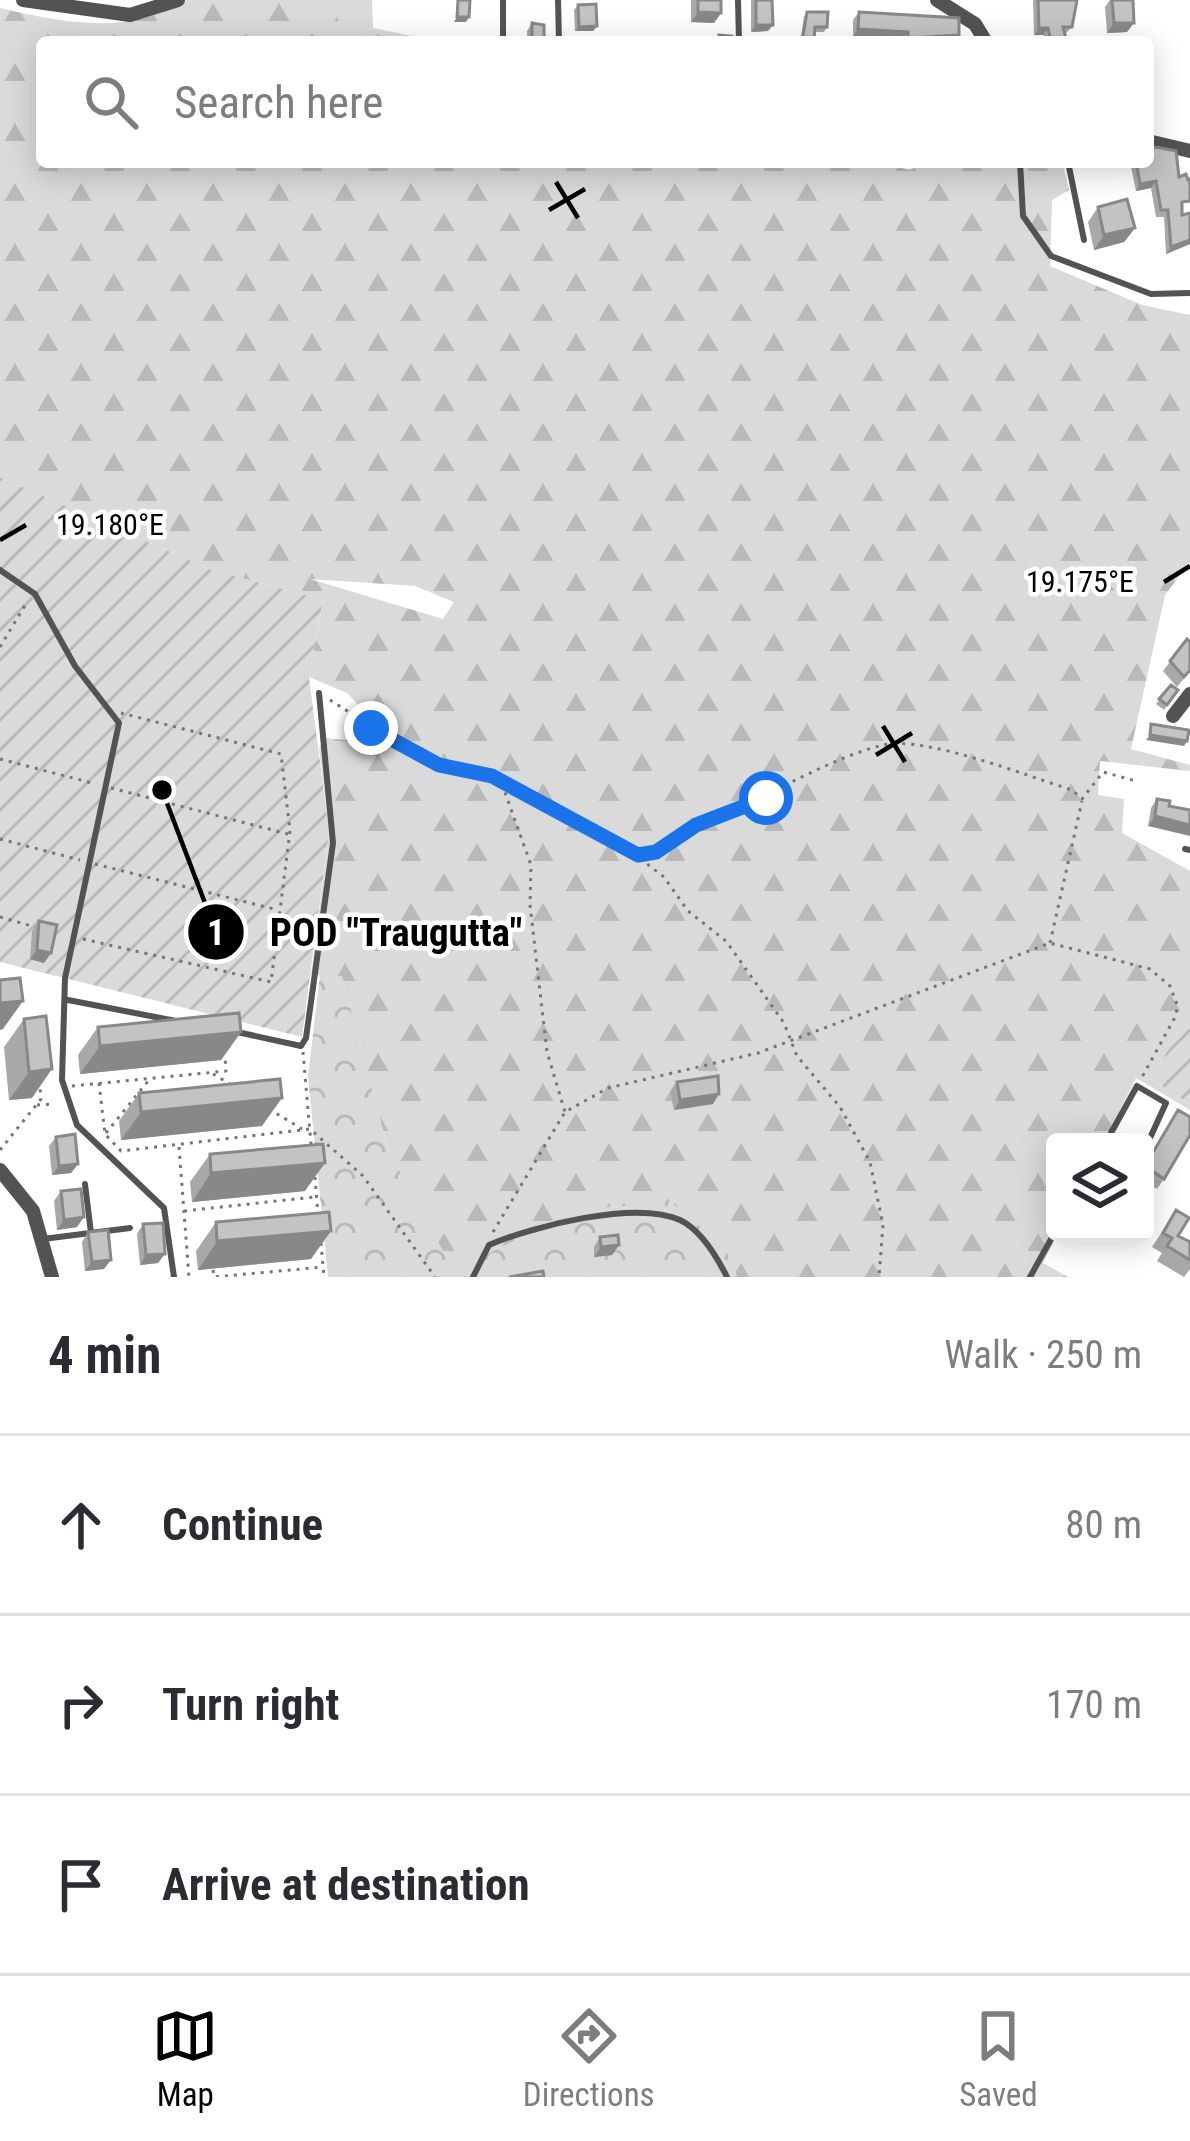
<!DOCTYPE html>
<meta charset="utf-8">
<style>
:root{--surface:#fff;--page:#f2f2f3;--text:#2b2b33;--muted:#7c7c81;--line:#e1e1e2;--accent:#000}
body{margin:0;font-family:"Roboto Condensed",sans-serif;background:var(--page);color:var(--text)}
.controls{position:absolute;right:36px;bottom:36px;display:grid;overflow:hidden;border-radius:12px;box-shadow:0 6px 30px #0003}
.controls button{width:108px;height:108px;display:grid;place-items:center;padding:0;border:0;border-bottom:3px solid var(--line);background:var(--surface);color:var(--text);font:60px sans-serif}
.stop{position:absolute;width:36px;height:36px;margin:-27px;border:9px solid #1a73e8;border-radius:50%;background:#fff}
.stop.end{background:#1a73e8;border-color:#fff;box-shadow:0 3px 12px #0008}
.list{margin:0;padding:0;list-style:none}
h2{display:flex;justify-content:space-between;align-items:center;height:156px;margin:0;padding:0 48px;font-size:51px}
h2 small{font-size:39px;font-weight:400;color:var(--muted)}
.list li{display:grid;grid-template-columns:78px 1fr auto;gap:36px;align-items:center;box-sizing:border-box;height:180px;padding:0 48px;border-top:3px solid var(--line)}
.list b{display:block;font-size:45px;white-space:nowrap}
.list em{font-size:39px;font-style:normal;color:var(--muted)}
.icon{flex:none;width:66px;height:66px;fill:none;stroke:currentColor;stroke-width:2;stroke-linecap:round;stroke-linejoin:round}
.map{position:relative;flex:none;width:1190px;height:1277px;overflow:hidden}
.search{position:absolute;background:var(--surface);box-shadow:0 6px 30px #0003;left:36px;right:36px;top:36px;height:132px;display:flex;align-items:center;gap:30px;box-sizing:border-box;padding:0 42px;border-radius:12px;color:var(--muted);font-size:45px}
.sheet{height:696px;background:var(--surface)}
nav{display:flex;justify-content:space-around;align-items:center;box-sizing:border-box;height:168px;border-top:3px solid var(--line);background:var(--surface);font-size:33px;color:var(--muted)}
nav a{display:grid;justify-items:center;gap:6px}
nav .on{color:var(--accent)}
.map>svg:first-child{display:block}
</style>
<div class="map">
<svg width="1190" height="1277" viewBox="0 0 1190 1277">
<defs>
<pattern id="forest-firs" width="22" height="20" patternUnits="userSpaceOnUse" patternTransform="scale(3)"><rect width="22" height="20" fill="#dadada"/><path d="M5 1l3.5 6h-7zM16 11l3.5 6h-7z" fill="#b9b9b9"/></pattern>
<pattern id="park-crowns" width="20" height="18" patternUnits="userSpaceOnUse" patternTransform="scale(3)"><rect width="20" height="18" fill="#dadada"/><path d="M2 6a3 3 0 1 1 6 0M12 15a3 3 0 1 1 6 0" fill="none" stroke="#b9b9b9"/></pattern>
<pattern id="garden-furrows" width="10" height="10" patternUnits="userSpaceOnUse" patternTransform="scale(3)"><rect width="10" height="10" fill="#dadada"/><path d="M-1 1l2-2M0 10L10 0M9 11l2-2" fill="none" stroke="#b9b9b9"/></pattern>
</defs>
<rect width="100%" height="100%" fill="#fff"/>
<!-- grass -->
<path fill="#dadada" d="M327,0h45l1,28 -26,10z"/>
<!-- forest -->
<path fill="url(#forest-firs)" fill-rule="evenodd" d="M187,0h140l21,37 25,-9 68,14h-399v120h836l31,8 23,-8h130l7,28 -17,10 -2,66 92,39 48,10v247l-25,33 -34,154 59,16v6l-90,-10 -2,34 26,4 -2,34 68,38v142l-39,66 39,25v6l-54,-32 -32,64h-49l4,90 -16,31 25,14h-331l-11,-28 -171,-29 -101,52 -66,-123 -46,-172 -31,-2 18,-143 -10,-84 6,-10 53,5 6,-12 -37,-38 -38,-16 14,-77 -111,-30 -212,-93v-469c65,15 127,28 187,-8zM310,579l105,7 39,16 -11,17z"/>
<!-- park -->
<path fill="url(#park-crowns)" d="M320,975l22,1 46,173 66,123 101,-53 108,-24 63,54 11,28h-409l-20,-201z"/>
<!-- garden -->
<path fill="url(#garden-furrows)" d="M0,477l212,93 111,30 -14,77 20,155 -27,205 -302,-75z
M1190,1013v91l-39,-25z"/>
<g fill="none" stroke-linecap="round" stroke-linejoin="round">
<!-- path -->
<path stroke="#757575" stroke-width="3" stroke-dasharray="3 6" stroke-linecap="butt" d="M0,647l27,-45
M330,700l82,52 27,13 53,11 133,71 39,30 24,34 38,30 58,82 13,33 43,51 30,55 13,63 -4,52
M0,759l96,25
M502,784l29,81 -1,40 17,147 18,60
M111,788l177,46
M0,839l80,21
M639,855c31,-5 46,-28 74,-37 57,-21 111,-58 170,-73 41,-10 147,32 189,45l10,9 21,-27 33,9
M95,864l183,46
M0,917l39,11
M83,939l188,43 19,-151 -9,-77 -160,-41
M1050,943l32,-142
M303,1052l8,92
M213,1074l17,10
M99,1083l6,51 16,17 189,-22 53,47 72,101
M72,1086l154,-15 -1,-15
M37,1105l16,-1
M269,1109l33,20
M106,1133l43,-53
M179,1147l10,130
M0,1150l41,-51 -1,-11
M315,1177l3,38
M184,1211l130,-14
M493,1232l72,-120 43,-24 150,-35 292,-110 100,26 20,17 8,21 -4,12 -33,60
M321,1243l3,34
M213,1270l1,7 109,-10"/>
<!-- lane -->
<path stroke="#535353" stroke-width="6" d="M503,0v42
M558,0l1,42
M738,0l1,42
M1020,162l3,54 28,40 100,38 39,-1
M1068,162l16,78
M0,570l35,24 40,72 44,57 -54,255 -3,102 15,45 87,83 10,69
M1185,849l5,1
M68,1000l108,21
M237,1032l64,14 5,-8 27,-195 -14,-150
M1106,1142l31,-56 29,17 -21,46
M85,1184l6,49
M43,1239l87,-11
M473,1277l16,-32c44,-19 147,-45 191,-25 21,10 37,37 47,57
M1030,1277l25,-45"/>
<!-- street -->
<path stroke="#535353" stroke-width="14" d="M23,0l107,15 48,-15
M937,0l38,24 11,18
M1148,141l42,10
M1173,716l17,-22
M0,1170l33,41 19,66"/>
</g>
<!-- wall -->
<path fill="#a8a8a8" d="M691,0h30v13l-7,10 -23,-1z
M751,0h21l-4,31 -17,1z
M1033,0h44l-5,27 -7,7 2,8h-22l-2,-7h-9z
M1110,0h23l-6,32 -20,1 -2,-26z
M578,5l19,21 -4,5h-18l-1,-21z
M807,12l20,15 -3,5h-10v10h-14l4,-25z
M859,12l100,23 -4,7h-52v-2l-50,-3v-17z
M532,23l12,19h-17v-11z
M1130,162h18l40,18 -6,28v7l8,-2v31l-24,10 -2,-37h-8l-5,-29 -15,3z
M1098,207l37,21 -11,14 -30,8 -6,-28z
M1187,639l3,32 -13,16 -14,-16z
M1171,685l7,5 -14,20 -8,-6z
M1157,799l13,2 -22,25 3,-18z
M39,921l12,32 -7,10 -14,-4 2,-28z
M24,1019l8,79 -23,2 -5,-53z
M98,1027l143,5 -20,28 -141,14 -2,-19z
M677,1082l36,22 -39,6 -4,-18z
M139,1093l123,33 -141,14 -2,-19z
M1178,1110l-14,69 -7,10 -12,-8v-17z
M56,1137l22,27 -7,9 -19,2 -3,-29z
M210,1154l95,37 -113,11 -2,-20z
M61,1191l16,36 -20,3 -3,-29z
M1176,1210l2,26 12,6v27l-6,8 -27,-16 5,-8 -10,-6z
M216,1222l95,37 -113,11 -2,-19z
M143,1224l15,39 -18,2 -3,-31z
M88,1232l16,37 -19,2 -3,-29z
M600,1237l19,8 -7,10 -18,2v-10z"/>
<!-- shaded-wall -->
<path fill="#888" d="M698,12l23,1 -7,10 -23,-1z
M457,17h12l-3,5h-12z
M1114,23h20l-7,9 -20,1z
M756,25h17l-5,6 -17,1z
M597,26l-4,5h-18l4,-4z
M1039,28h9l-5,7h-9z
M858,29l50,3 -5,8 -50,-3z
M959,35l-4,7h-50l3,-4z
M1156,181l-5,7 -15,3 4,-7z
M1135,228l-11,14 -30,8 10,-15z
M1190,240v4l-24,10 5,-7z
M1150,735l37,6 -3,5 -38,-6z
M1155,816l35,9v11l-42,-10z
M37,950l14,3 -7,10 -14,-4z
M23,1001l-20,28 -3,1v-27z
M241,1032l-20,28 -141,14 20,-28z
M52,1069l-20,29 -23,2 20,-28z
M719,1094l-6,10 -39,6 6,-10z
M282,1098l-20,28 -141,14 20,-28z
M325,1163l-20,28 -113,11 19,-29z
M78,1164l-7,9 -19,2 7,-9z
M84,1217l-7,10 -20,3 7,-10z
M331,1231l-20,28 -113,11 19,-29z
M619,1245l-7,10 -18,2 7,-10z
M165,1254l-7,9 -18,2 6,-10z
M111,1260l-7,9 -19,2 7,-9z"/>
<!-- building -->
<path fill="#c3c3c3" stroke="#888" stroke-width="3" d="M458,0h12l-1,17h-12z
M698,0h23v13l-23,-1z
M756,0h16l1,25h-17z
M1038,0h39l-5,27h-9l4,15h-16l-3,-14h-9z
M1112,0h21l1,23h-20z
M596,4l1,22 -18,1 -1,-22z
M807,12h21l-1,15h-12l-1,15h-12z
M859,12l100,6v17l-51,3v-6l-50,-3z
M532,23l12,2v17h-12z
M719,35l13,1 -1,6h-12z
M1156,147l20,4 3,26 7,-3 2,6 2,-1v22l-8,1v13l8,-2v27l-19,7 -3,-37h-7l-5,-29 -16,3 -4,-22h12v-13z
M1127,199l8,29 -31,7 -6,-28z
M1187,639l3,3v28l-6,7 -14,-16z
M1171,685l7,5 -11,15 -8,-6z
M1151,724l38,6 -2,11 -37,-6z
M1157,799l13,2 -1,5 21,4v15l-35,-9z
M39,921l18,4 -6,28 -14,-3z
M20,978l3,23 -23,2v-23z
M239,1013l2,19 -141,14 -2,-19z
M46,1016l6,53 -23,3 -5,-53z
M718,1076l1,18 -39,6 -3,-18z
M280,1079l2,19 -141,14 -2,-19z
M1178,1110l12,7v18l-26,44 -19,-13z
M75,1134l3,30 -19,2 -3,-29z
M323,1144l2,19 -114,10 -1,-19z
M81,1189l3,28 -20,3 -3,-29z
M1176,1210l13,8 -11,18 12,6v18l-23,-14 5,-8 -9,-5z
M329,1212l2,19 -114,10 -1,-19z
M163,1223l2,31 -19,1 -3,-31z
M108,1230l3,30 -19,2 -4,-30z
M618,1235l1,10 -18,2 -1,-10z
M543,1271l1,6h-35z"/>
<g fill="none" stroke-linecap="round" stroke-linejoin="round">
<!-- route -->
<path stroke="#1a73e8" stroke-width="15" d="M371,728l68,37 53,11 146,79 18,-3 40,-27 70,-27"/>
</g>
<!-- ticks -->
<path fill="none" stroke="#000" stroke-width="4.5" d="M556,182l22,36M549,210l36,-21M0,540l26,-15M1164,582l26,-16M883,726l22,36M876,755l36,-22"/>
<g font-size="30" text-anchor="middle" fill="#000" stroke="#fff" stroke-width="9" stroke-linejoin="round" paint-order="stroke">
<text x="110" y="535">19.180°E</text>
<text x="1080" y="592">19.175°E</text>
</g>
<!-- callouts -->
<path fill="none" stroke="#000" stroke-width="4.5" d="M162 790L216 932"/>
<g fill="#000" stroke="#fff" stroke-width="4.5">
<circle cx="162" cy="790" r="12"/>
<circle cx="216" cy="932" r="30"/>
</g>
<g font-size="36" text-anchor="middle" font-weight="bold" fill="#fff">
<text x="216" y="945">1</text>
</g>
<g font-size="39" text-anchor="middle" font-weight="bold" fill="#000" stroke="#fff" stroke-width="9" stroke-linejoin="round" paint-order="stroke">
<text x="396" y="946">POD "Traugutta"</text>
</g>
</svg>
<div class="controls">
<button><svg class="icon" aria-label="layers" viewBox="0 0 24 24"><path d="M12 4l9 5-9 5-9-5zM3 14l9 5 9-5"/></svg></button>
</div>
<div class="stop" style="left:766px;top:798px"></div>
<div class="stop end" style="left:371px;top:728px"></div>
<div class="search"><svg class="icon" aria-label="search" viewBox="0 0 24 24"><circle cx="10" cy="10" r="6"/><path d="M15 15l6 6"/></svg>Search here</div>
</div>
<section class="sheet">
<h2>4 min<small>Walk · 250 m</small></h2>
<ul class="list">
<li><svg class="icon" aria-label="ahead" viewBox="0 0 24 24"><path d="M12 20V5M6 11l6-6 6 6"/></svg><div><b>Continue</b></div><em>80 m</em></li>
<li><svg class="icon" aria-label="right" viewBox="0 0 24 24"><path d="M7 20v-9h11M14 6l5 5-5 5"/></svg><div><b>Turn right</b></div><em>170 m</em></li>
<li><svg class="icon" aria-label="arrive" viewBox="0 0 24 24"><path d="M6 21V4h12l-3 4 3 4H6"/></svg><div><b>Arrive at destination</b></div></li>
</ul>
</section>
<nav>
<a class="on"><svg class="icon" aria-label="map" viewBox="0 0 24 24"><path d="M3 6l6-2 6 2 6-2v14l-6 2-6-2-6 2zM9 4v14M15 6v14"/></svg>Map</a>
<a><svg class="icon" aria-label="directions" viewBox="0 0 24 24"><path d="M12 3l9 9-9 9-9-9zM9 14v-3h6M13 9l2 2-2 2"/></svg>Directions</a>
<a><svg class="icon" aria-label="saved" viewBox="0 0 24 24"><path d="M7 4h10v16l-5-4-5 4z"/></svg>Saved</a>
</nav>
